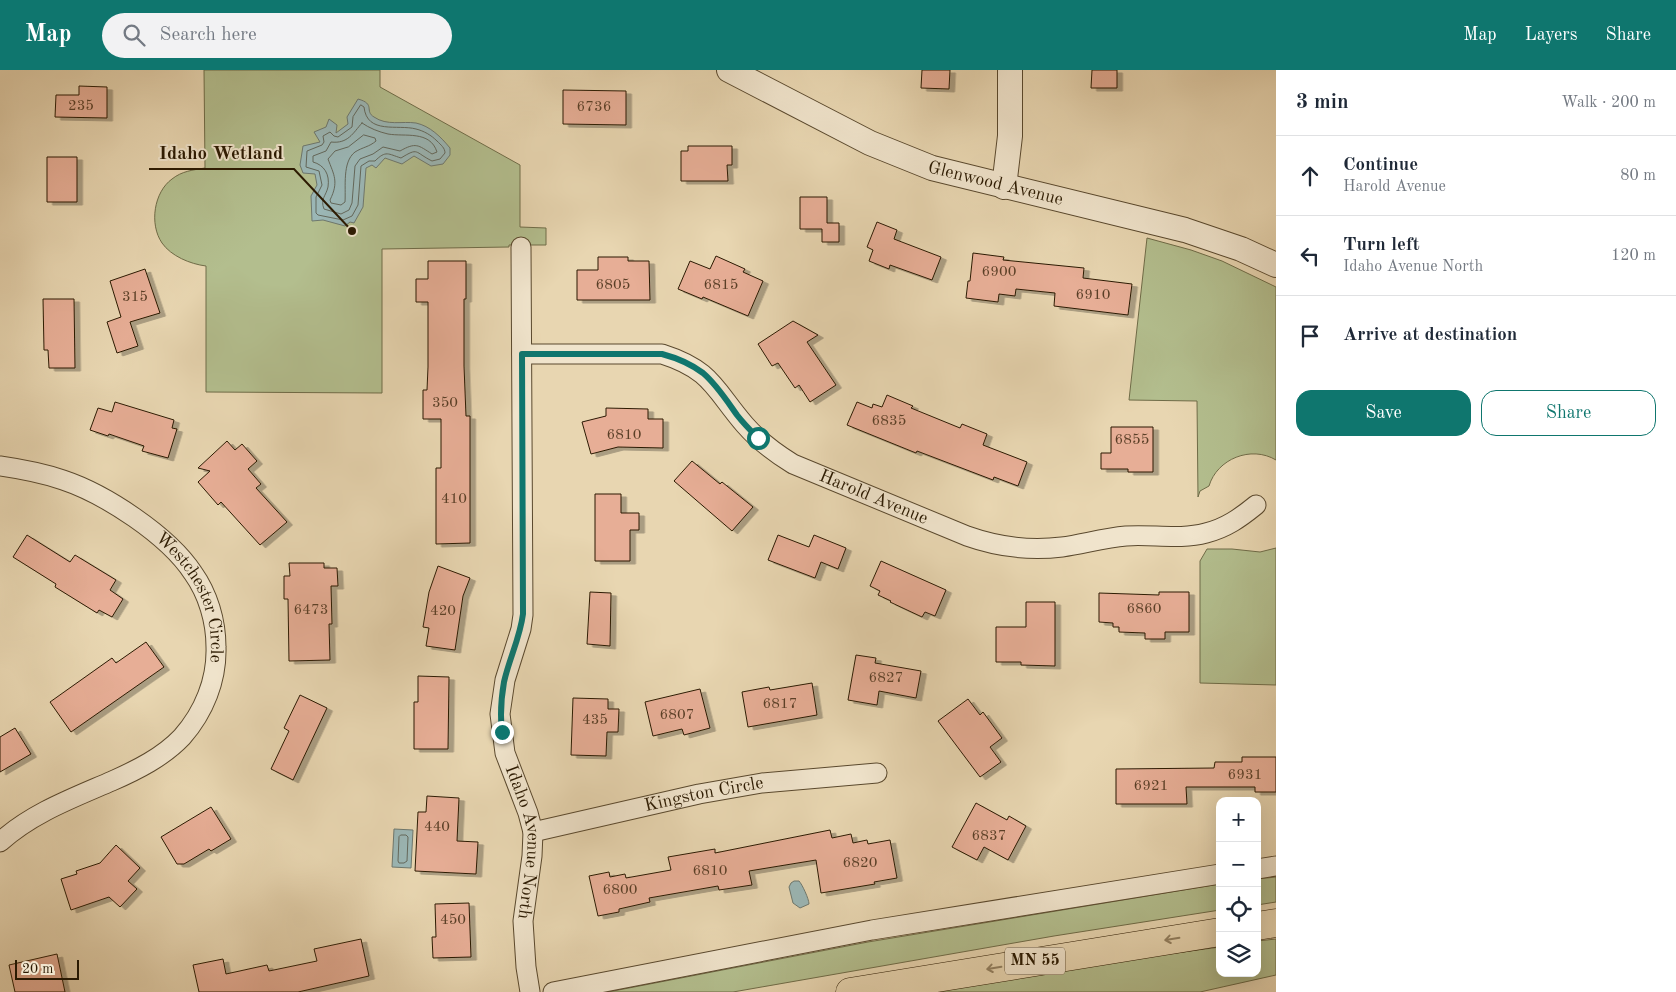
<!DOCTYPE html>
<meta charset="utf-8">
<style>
:root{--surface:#fff;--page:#f2f2f3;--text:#1f2937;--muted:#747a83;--line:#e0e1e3;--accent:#0f766e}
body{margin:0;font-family:"Old Standard TT",serif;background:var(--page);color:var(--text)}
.controls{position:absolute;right:15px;bottom:15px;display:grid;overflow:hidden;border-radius:10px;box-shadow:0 5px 20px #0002}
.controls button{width:45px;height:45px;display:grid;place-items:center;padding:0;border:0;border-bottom:1px solid var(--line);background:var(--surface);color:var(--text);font:25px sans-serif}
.scale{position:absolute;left:15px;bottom:12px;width:64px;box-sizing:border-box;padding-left:5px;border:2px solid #2b1a02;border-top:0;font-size:14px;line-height:18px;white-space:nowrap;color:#2b1a02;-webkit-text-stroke:4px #f0e4cc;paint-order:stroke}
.stop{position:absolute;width:15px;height:15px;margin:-11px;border:4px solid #0f766e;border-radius:50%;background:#fff}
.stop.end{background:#0f766e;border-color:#fff;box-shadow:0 1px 5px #0008}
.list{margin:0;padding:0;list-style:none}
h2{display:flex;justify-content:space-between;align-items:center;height:65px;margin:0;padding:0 20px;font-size:21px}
h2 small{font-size:16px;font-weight:400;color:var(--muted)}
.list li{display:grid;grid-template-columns:32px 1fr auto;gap:15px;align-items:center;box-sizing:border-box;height:80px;padding:0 20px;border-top:1px solid var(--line)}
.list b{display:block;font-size:19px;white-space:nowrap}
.list p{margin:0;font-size:16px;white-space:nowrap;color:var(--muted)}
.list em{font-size:16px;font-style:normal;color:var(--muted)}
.actions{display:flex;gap:10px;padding:15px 20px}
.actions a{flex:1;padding:11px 0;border:1px solid var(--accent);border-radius:15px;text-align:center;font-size:18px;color:var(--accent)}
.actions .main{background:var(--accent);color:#fff}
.icon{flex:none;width:28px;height:28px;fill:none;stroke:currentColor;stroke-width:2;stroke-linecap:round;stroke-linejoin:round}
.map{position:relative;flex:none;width:1276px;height:922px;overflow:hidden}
header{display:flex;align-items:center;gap:30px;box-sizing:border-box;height:70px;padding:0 25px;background:var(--accent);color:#fff}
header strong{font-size:24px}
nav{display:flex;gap:28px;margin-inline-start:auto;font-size:18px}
.search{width:350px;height:45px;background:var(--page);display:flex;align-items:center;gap:12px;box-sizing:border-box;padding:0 18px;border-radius:28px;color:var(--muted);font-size:19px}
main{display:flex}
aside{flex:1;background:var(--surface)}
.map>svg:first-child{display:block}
</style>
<header>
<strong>Map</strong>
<div class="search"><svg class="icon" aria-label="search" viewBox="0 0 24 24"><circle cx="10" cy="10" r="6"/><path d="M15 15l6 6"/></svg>Search here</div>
<nav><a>Map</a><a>Layers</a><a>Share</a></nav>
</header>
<main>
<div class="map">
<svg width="1276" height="922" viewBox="0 0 1276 922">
<defs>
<filter id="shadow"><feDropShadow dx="5.5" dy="3" stdDeviation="0" flood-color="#0004"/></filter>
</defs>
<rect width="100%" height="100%" fill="#e8d6b1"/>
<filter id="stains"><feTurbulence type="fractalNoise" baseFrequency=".004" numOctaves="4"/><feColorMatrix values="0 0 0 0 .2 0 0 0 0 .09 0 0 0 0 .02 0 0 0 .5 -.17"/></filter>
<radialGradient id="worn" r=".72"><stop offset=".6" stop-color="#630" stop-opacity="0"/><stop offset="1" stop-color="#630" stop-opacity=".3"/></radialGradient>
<!-- green -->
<path fill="#b3be8e" stroke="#6f6c48" d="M204,0h176v17l140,78v62l26,1v17h-37v2l-127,2v144l-176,-1v-126c-16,-2 -35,-10 -44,-23 -13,-19 -8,-51 10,-64 10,-8 21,-9 33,-11z
M1147,168l44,12 31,11 54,26v173c-25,-15 -59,-1 -67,26l-9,5 -2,6 -1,-96 -68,-1z
M1276,478v137l-76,-2v-122l7,-12h25l28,3z
M1276,807v25l-19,3v-26z
M1220,814v26l-166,26 -321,56h-125l260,-50z
M1276,869v36l-76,17h-265l211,-35 74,-10v26h37v-32z"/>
<!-- water -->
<path fill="#9bb7b6" stroke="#6e786e" d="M358,29c18,5 6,12 16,18 13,9 28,4 42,6 14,3 25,14 34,25v7l-7,9 -12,2 -17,-10 -12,8 -17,-6 -9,10 -4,-3 -6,3 -3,39 -9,16 -4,-1 -5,4 -22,-6 -11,1 -1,-25 6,-11 -2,-11 -12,-1 -3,-8 3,-19 17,-4 -6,-10 12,-5 3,-8 8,6 -1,8 12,-9 -1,-7z
M394,759l19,1 -2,38 -19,-1z
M794,811h5c3,3 10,18 10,23l-9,4 -7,-5 -4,-16 2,-4z"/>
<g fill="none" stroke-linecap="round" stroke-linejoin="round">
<!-- shore -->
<path stroke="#63685c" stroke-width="1" d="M361,35l3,2c3,28 34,17 52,22 8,2 15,6 21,12 4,4 8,7 8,12l-5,6 -8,2c-18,-9 -13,-14 -31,-3 -13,-4 -15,-8 -26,3h-6l-8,5 -3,39 -6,11 -9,4 -25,-5 -2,-2v-16l6,-12 -3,-14 -13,-4 1,-16 15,-6 2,-3 -1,-6 7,-4 4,4 4,1 14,-10 1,-10z
M362,53c7,5 17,9 26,11 17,3 42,-4 49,18l-5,2c-14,-9 -16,-12 -32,-3l-17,-4 -10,7 -13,5 -5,7 -3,37 -3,7 -8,4 -17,-5c-4,-10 2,-13 4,-22 2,-13 -4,-22 -15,-25v-6l13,-5 5,-9c17,2 22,-9 31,-19z
M364,65l11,3 1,3c-7,6 -13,6 -21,11 -13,10 -9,35 -10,50l-4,3 -10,-2 -1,-3c9,-18 4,-25 -2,-41l7,-8 13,-4z
M401,765h5l2,2 -1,24 -3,2h-5l-1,-2 1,-24z"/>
</g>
<!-- building -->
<path fill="#e7ae96" stroke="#2b1a02" filter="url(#shadow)" d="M922,0h28l-1,19 -28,-1z
M1092,0h25v18h-26z
M79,16l28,1v31l-52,-1 1,-22h23z
M563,20l63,1v34l-63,-1z
M688,76h44v19h-5l1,16h-47v-30h7z
M47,87h30v45h-30z
M800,127h27v26h12v19h-17v-13h-22z
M877,152l20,8 -3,9 47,18 -9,23 -42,-15 -1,4 -20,-8 4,-11 -6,-3z
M973,183l31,4 -1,3 81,8 -1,10 49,6 -4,31 -74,-9 1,-13 -39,-4 -1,7 -16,-2 -1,8 -32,-4 2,-17h2z
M716,186l29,13 -2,3 20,9 -15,35 -45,-19 -1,2 -24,-10 12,-28 20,8z
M598,187h30v4h21l1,39h-73v-30h21z
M428,191h38v38h-2v67l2,50h4v127l-34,1v-76h5v-49h-18v-29h4l1,-23v-65h-12v-23h12z
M145,199l15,44 -30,9 8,24 -21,7 -10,-31 14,-5 -11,-36z
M43,229h31l1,69h-26l-1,-18h-4z
M793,251l25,14 -11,7 29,43 -26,17 -11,-17 -4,3 -17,-25 -6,3 -14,-22z
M887,325l26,11 -2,2 49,20 2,-4 25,10 -4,11 44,17 -9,24 -24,-9 -1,3 -76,-29 -1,2 -69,-28 10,-23 15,6 1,-4 9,3z
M115,332l59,18 -2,8 5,1 -9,29 -26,-7 2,-5 -35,-12 -1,2 -18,-6 8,-22 14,4z
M606,338l42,1v10h15v29l-45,-1 -27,7 -9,-32 24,-6z
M1111,357h42v45h-25v-3h-27v-16h10z
M227,371l8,9 7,-6 15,17 -9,8 13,15 -5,4 31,34 -27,23 -39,-43 -3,3 -20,-23 12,-11 -12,-3z
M692,391l28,23 2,-2 31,25 -21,24 -58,-50z
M595,424h26v19h18v17h-9v31h-35z
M27,465l43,27 5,-7 41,25 -6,10 13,9 -11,18 -13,-7 -2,3 -42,-26 1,-3 -43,-27z
M778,465l31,12 5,-12 32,13 -8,21 -17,-7 -6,16 -47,-18z
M881,491l65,29 -11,26 -10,-4 -3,5 -32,-15 1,-1 -13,-6 2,-4 -10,-5z
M289,493h35v5h13l1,18h-7l1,38h-3l1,36 -41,1 -1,-62h-4v-23h6z
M438,496l32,12 -7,18 -8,54 -29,-4 3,-18 -6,-1 6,-35z
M590,522l21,1 -1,53 -23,-2z
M1159,522h30v40h-24v7h-20v-6l-26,-1v-5h-6v-4l-14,-1v-29l60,2z
M1026,532h29v64l-34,-1v-3h-25v-35h30z
M146,572l18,25 -93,65 -21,-30 62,-44 4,5z
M856,585l20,3 -1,5 46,8 -5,27 -37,-7 -2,14 -29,-5z
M418,606l31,1 -1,72h-34v-47h4z
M812,613l5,32 -69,12 -6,-35 27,-5 1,3z
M700,619l10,39 -26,7 -2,-6 -29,7 -8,-34z
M300,625l27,13 -34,72 -22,-11 18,-38 -5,-3z
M573,628l35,1v10h11l-1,23h-11l-1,24 -35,-1z
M968,629l12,16 3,-3 19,26 -12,9 11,15 -21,15 -42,-56z
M15,658l16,26 -31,18v-35z
M1242,687h34v35h-21v-5h-69l1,17h-71v-35l98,-1 1,-6h27z
M427,726l32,2 -2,43 21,1 -2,32 -61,-3 3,-59h8z
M976,733l31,17 2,-4 17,10 -18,34 -24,-13 -7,13 -25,-13z
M211,737l20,32 -20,12 -2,-2 -25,15h-7l-16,-27z
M830,760l2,8 19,-4 2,9 14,-3 1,4 22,-4 7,38 -23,4 1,2 -54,9 -5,-33 -67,11 3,14 -33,5 -1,-4 -69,12 1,4 -31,7v3l-21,4 -9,-40 20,-4 1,5 15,-3 1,4 45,-8 -3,-13 47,-8v4z
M116,775l24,23 -12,13 9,8 -17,18 -11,-10 -38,13 -10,-31 16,-5 -1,-3 24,-8z
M469,833l2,54 -38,1 -1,-21h4l-1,-33z
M361,869l8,37 -71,16h-99l-6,-27 30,-6 3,15 41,-9 2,6 48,-10 -3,-12z
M57,884l8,38h-50l-6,-27z"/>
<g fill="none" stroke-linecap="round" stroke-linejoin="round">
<defs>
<g id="minor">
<path id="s1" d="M521,177l2,368 -2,14 -16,51 -5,34 5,39 23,60 5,19 -1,24 -9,65 3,46 4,25"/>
<path id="s2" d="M522,284h140c50,16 52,35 83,71 14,16 30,28 48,39l174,72c31,11 62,15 95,11 21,-3 42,-9 64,-11 26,-2 54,4 80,-3 20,-5 34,-15 50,-28"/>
<path id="s3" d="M0,396c21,3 42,7 63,14 42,14 105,55 130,93 15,21 23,48 23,74 1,33 -12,65 -34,90 -19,20 -45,33 -70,44 -39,17 -80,32 -112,61"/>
<path id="s4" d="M533,762l166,-38 63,-11 115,-10"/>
<path d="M1257,799l19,-3"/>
<path d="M553,922l319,-62 348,-56"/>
</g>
<g id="tertiary">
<path id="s5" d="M729,0l141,73 62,25 253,62 56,19 35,16"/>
<path d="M1004,117l6,-51v-66"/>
</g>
<path id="trunk" d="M1257,856l19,-3
M850,922l370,-60"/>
</defs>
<!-- minor casing -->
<use href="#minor" stroke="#5a492e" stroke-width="21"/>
<!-- tertiary casing -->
<use href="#tertiary" stroke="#5a492e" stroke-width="26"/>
<!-- trunk casing -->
<use href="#trunk" stroke="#2b1a02" stroke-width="29"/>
<!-- minor -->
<use href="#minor" stroke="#f0e4cc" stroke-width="19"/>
<!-- tertiary -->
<use href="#tertiary" stroke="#f0e4cc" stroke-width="24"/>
<!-- trunk -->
<use href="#trunk" stroke="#e8d6b1" stroke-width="28"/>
</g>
<!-- one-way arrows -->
<defs><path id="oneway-shaft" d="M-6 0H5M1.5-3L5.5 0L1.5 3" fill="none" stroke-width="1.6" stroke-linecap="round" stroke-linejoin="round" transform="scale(1.25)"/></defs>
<g stroke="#938162">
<use href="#oneway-shaft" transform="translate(1172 869) rotate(171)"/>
<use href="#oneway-shaft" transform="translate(994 898) rotate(171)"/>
</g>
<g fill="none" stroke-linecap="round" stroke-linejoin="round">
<!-- route -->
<path stroke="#0f766e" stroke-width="6" d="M502,662c-2,-17 -1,-33 2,-50 5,-23 16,-44 19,-68l-1,-260h140c15,4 29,10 41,19 14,12 24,28 34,42 7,9 14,16 21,23"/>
</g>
<g text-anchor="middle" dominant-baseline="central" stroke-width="4" stroke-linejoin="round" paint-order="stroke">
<!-- number labels -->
<g font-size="15" fill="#5a3f27">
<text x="81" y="36">235</text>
<text x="594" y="37">6736</text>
<text x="999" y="202">6900</text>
<text x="613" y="215">6805</text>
<text x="721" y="215">6815</text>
<text x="1093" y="225">6910</text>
<text x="135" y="227">315</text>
<text x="445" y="333">350</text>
<text x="889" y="351">6835</text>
<text x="624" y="365">6810</text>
<text x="1132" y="370">6855</text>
<text x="454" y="429">410</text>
<text x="1144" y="539">6860</text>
<text x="311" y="540">6473</text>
<text x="443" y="541">420</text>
<text x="886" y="608">6827</text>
<text x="780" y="634">6817</text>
<text x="677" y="645">6807</text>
<text x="595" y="650">435</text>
<text x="1245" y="705">6931</text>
<text x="1151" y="716">6921</text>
<text x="437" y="757">440</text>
<text x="989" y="766">6837</text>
<text x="860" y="793">6820</text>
<text x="710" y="801">6810</text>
<text x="620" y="820">6800</text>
<text x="453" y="850">450</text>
</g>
<!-- shield labels -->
<rect fill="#f0e4cc" stroke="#66573f" stroke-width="1" x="1005" y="877.5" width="60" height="27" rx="4"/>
<g font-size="16" font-weight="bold" fill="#2b1a02">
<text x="1035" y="891">MN 55</text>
</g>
<!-- street labels -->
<g font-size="18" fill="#2b1a02" stroke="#f0e4cc">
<text stroke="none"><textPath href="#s5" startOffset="291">Glenwood Avenue</textPath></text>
<text stroke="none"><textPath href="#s2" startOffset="401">Harold Avenue</textPath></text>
<text stroke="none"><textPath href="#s3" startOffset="248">Westchester Circle</textPath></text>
<text stroke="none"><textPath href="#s4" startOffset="175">Kingston Circle</textPath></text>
<text stroke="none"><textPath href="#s1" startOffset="602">Idaho Avenue North</textPath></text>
</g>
</g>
<!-- callouts -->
<path fill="none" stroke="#2b1a02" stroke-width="2" d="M352 161L294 99H149"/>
<circle fill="#2b1a02" stroke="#f0e4cc" stroke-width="2" cx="352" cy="161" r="5"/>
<g font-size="19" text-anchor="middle" font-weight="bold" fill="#2b1a02" stroke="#f0e4cc" stroke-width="4" stroke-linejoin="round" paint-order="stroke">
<text x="221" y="89">Idaho Wetland</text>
</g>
<rect width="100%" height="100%" filter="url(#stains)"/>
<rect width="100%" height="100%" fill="url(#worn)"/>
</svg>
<div class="controls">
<button>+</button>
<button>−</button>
<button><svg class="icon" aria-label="locate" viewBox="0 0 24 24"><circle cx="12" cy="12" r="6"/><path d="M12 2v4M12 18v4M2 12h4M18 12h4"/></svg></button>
<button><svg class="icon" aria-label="layers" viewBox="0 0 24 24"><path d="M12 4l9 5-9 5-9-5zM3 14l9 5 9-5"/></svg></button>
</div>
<div class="scale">20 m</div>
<div class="stop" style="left:758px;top:368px"></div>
<div class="stop end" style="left:502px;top:662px"></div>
</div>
<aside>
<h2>3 min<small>Walk · 200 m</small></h2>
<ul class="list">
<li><svg class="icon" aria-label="ahead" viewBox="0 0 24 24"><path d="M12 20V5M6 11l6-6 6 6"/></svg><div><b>Continue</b><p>Harold Avenue</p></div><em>80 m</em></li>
<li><svg class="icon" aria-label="left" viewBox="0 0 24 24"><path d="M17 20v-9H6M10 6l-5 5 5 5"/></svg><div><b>Turn left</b><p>Idaho Avenue North</p></div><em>120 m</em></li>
<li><svg class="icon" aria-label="arrive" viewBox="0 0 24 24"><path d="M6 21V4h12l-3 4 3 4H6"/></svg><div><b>Arrive at destination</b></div></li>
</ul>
<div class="actions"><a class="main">Save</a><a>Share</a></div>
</aside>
</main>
